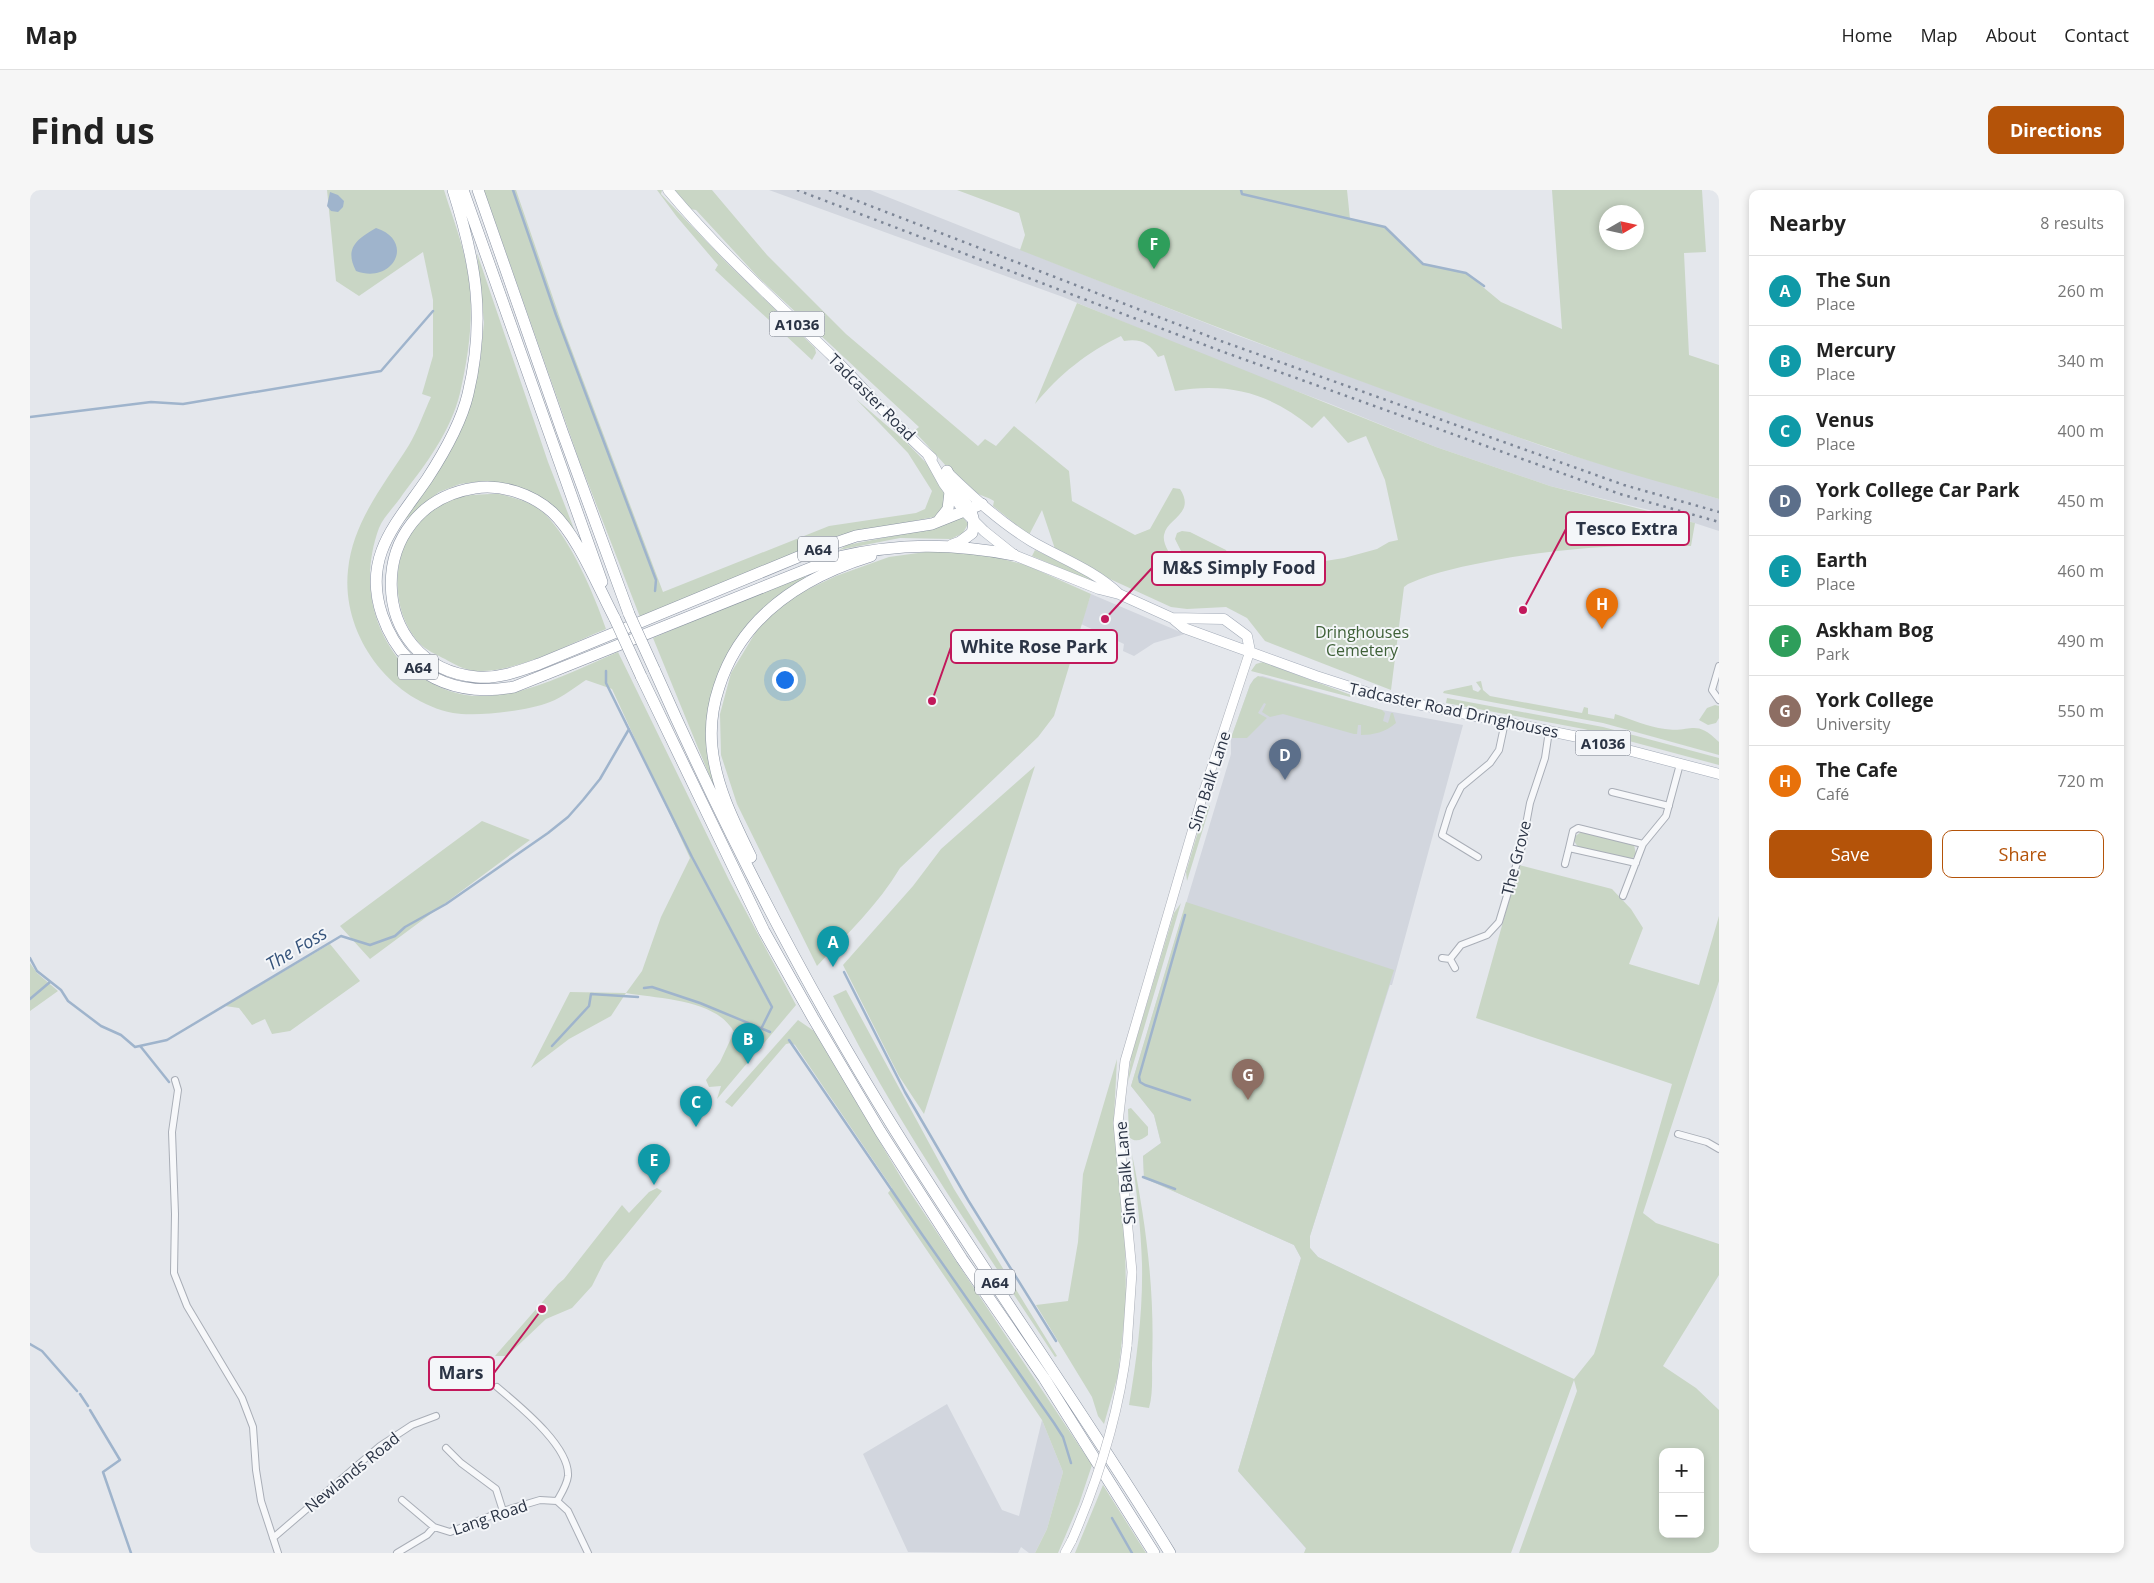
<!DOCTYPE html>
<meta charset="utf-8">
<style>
:root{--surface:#fff;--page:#f6f6f6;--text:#222;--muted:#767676;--line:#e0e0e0;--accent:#b45309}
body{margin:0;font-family:"Open Sans",sans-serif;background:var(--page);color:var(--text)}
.controls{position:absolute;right:15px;bottom:15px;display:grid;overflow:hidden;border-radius:10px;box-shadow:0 2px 8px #0003}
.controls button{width:45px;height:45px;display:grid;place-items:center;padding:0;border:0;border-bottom:1px solid var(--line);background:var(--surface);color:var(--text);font:25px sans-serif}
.compass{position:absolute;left:1569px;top:15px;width:45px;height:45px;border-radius:50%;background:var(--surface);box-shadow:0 2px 8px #0003;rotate:81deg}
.you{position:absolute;left:754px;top:489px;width:18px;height:18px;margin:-12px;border:4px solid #fff;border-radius:50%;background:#1a73e8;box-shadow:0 0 0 8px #1a73e833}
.badge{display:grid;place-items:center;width:32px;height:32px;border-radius:50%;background:var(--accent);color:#fff;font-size:16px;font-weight:700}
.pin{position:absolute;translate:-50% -41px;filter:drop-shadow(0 1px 2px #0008)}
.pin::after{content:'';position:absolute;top:26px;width:18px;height:15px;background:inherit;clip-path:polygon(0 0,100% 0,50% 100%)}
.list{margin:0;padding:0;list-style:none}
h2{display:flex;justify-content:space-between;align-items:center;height:65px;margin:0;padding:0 20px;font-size:21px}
h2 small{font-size:16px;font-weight:400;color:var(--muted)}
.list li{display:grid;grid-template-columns:32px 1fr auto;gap:15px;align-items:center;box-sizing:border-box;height:70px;padding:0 20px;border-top:1px solid var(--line)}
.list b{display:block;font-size:19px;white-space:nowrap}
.list p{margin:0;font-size:16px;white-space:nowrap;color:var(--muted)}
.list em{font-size:16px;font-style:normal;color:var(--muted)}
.actions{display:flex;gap:10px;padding:15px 20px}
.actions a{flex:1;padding:11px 0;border:1px solid var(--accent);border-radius:10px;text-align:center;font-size:18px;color:var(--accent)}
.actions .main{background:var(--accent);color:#fff}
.map{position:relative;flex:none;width:1689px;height:1363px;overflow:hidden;border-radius:10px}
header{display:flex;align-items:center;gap:30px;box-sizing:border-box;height:70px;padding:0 25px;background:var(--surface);border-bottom:1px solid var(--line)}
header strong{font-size:24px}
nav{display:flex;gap:28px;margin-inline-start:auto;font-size:18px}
.intro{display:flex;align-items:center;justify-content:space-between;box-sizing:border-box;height:120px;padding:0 30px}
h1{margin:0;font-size:35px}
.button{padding:12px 22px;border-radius:10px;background:var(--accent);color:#fff;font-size:18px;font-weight:700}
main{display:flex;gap:30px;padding:0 30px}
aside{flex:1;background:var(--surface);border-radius:10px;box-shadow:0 2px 8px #0003}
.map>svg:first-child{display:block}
</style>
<header>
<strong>Map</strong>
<nav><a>Home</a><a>Map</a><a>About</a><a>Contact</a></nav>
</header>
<div class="intro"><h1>Find us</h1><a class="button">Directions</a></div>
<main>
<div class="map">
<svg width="1689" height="1363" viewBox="0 0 1689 1363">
<rect width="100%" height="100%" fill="#e4e7ec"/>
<!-- built -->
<path fill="#d2d6de" d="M739,0h101l366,145 205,75 113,40 165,49v32l-49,-16 -120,-29 -114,-39 -108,-44 -96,-36 -169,-70z
M1061,404l94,40 -31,9 -20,13 -11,-5 1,-7 -43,-20z
M1232,486l120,34 81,15 -71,260h-2l-80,251v12l8,9 155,75 -163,221 -72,-82 63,-213 -7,-13 -150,-67 -1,-22 18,-13 -7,-28 -23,-29 100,-332v-16l19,-53 4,-6z
M917,1214l55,106 17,6 23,-96 21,52 -16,57 -12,24h-6l-8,-6 -3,6 -110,-1 -45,-98z"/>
<!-- green -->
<path fill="#c9d6c5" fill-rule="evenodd" d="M297,0h117c7,23 16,45 21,69 11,44 5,90 -5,134 -9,38 -34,71 -57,101 -7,11 -19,22 -24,34 -17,46 -10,96 22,134 5,7 15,11 22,16 17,11 38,19 60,18 47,-1 92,-26 135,-44l111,228 67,125 -79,94 4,-13 -12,1 -3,-7 14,-18 14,-30c-18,-33 -74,-33 -108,-39l-15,23 -42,23 -38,29 39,-76 56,1 16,-22 19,-54 29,-59 -78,-169 -26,-9c-11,7 -23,17 -36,22 -23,9 -73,15 -97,11 -64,-13 -112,-79 -105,-143 5,-49 36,-85 61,-125 9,-15 15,-33 22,-48l-9,-3 11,-38v-56l-10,-48 -64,44 -23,-15z
M454,0h32l47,137 100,265 166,-66 87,-13 9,-4 7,-18 -24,-38 -52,-54 50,43 27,28 13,26 -5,16 -7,5 -97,19 -197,81 -61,-157z
M627,0h5l-1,4 67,70 87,84 1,5 -4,7 -97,-90 3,-5 -41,-48z
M644,0h38l55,65 79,79 132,112 7,-7 11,7 18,-20 55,45 3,30 63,34 15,-6 23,-41 7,1c16,25 -13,29 -16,46 -3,17 26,43 41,44 9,1 19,1 27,-1l17,-17 10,-3 60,4 25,-4 33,-9 12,-7 9,-2 -13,-60 -19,-44 -18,7 -24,-27 -12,12c-42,-35 -83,-46 -137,-37l-11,-36 -6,2c-8,-14 -18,-19 -34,-16l-3,-5c-35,17 -61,38 -86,68l42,-101 359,144 114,39 145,37 -4,23c-66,-2 -130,2 -195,14 -31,6 -59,11 -88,24l-4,3 -13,103 -126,-49 -18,-23 -21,-11 -39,2 -16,-2 -72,-33 -44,-25 -13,-39 -13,25 -36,-29 1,-5c-6,-4 -12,-5 -18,-8 -12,-5 -50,-50 -62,-62l5,-4 -161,-150 -62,-67 -6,-1z
M927,0h390l3,29 35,8 38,37 43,9 35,29 61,27 -10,-139h150l4,62 -22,1 5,102 30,10v134c-55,-16 -111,-31 -166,-50 -180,-60 -357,-130 -533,-199l5,-15 -6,-22zM1606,22v30h-30v-30z
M447,63l71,209 28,72 -70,-50 -23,-3 -23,3 -21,8 -35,29 45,-67 31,-92 4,-40z
M469,304c16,4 33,8 46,20 26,26 49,80 61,115 -37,15 -90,44 -129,42 -11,0 -23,-7 -32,-12 -8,-4 -19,-9 -26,-16 -33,-37 -27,-102 11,-133 19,-15 46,-16 69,-16z
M933,327l5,7 -5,9 -12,6 -51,-1 -61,12 8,-5 61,-12z
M1152,341l8,1 36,18 4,10 -8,8h-8l-32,-15 -7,-14 2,-6z
M910,360l43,4 43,11 65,29 -37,122 -16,21 -138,131c-22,37 -53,66 -83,98l-80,-162 -16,-49 -1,-41 11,-41 32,-53 33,-25 40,-19 53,-19z
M1005,360l39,18 33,20 -75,-32z
M773,384l3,4 -17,10 -43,38 -22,34 -11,33 6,106 -66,-161z
M1233,472l88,33 -1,2 -99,-26 5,-7z
M1228,486l124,34 3,3 -2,8 5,2 3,-10h2l3,10c-10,9 -23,12 -35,12v-10h-3l-1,9h-3l-71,-20 -13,3 -8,-5 4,-8 -2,-1 -6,10 9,5 -20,20h-16l19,-53 4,-6z
M1451,491l2,9 7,6 92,17 2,-6 4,1v6l26,5 1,-5c16,5 33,13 50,15 27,4 30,-11 54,13v13l-116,-32 -160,-30 1,-2 28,-6 1,5 5,2 3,-3 -5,-7z
M1417,508l156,29 116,31v7l-135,-36 -138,-26z
M1685,515l4,1v12l-3,5 -8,2 -9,-5 8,-12z
M1005,576l-111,348 -25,-38 -56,-111 70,-79 28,-37z
M1176,615l4,1 -23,75 -1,-9z
M452,631l48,19 -160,119 -30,-33z
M1551,642l53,13 2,9 -5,6 -53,-13 -4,-6v-4z
M1489,675l93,24 19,20 12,19 -14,36 70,21 20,-69v65l-76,232 13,10 63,21v31l-56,91 33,22 23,22v143h-200l58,-162 -3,-11 -63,173h-207l2,-5 -68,-77 63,-213 -7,-13 -150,-67 -1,-22 18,-13 -7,-28 -23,-29 55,-184 208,68 -84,266v12l8,9 256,122 20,-25 3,-9 75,-261 -196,-66zM1633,1262h37v82h-37z
M1151,713l-53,179 3,-25 43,-144z
M300,754l30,37 -70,50 -18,3 -7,-15 -13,6 -13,-17 -14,-2z
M0,773l7,10 21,18 -28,20z
M816,800l108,199 103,167 -2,1c-77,-118 -159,-234 -222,-361z
M768,830l16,11 92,155 186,279 -13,39 -21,49h-23l12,-24 16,-57 -21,-52 -154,-227 4,-5 -97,-143 -4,-2 -5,1 -54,63 -7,-5z
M1087,869l-3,58 11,110 1,77 -8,71 -14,49 -6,-8 -6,-19 -56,-92 32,-4 10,-59 5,-68z
M1101,918l17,19v8c-6,5 -13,8 -19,2l-1,-28z
M1102,964c14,69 23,138 20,209 0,15 1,31 -3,45l-20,-3c8,-47 14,-94 13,-141 -1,-37 -6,-74 -10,-110z
M627,998l5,3 -58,71 -12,24 -20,22 -26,11 -39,37h-12l63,-72 6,-5 58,-74 7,8 20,-21z
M1073,1295l43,68h-71z"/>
<!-- water -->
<path fill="#9fb4cc" d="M300,2l8,3 6,6 -1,6 -5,5 -7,-1 -4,-5z
M346,38c40,13 17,57 -20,43 -12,-23 1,-32 20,-43z"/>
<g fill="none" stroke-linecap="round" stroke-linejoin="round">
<!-- stream -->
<path stroke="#9fb4cc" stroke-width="2.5" d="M483,0l43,125 100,265 -1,11
M1211,0l1,4 143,33 38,37 43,9 18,13
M0,227l121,-15 32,2 198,-33 52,-60
M576,481v12l86,174 80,150 -10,20
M1155,725l-46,162 1,5 5,3 45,15
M0,768l7,13 24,19 7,11 33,25 20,9 14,12 32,-7 174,-104 29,9 25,-9 10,-9 41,-23 102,-71 20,-16 15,-17 17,-21 29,-50
M814,782l61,120 63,108 88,141
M614,798l8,-1 48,16 70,29
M0,809l20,-17
M759,850l132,193 133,190 9,14 8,26
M522,856l37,-40 2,-12 47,3
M111,857l28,35
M1113,987l32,12
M0,1154l12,7 35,40
M50,1204l8,12
M60,1220l30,50 -17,12 28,81
M1082,1328l20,35"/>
<defs>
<path id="street" d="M1689,476l-7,24 7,10
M1582,602l57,14
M1448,667l-36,-22 8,-26 11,-22 29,-24 9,-13 6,-28
M1606,673l-67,-15 4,-17 5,-3 65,16
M1535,674l4,-16
M1593,706l20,-52 23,-28 14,-52
M1412,768l8,1
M1425,778l-5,-9 11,-14 26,-10 12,-13 23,-76 8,-43 15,-45 4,-27
M145,890l3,10 -6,42 3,82 -1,59 13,33 55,92 11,29 3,43 5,31 17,52
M1648,944l29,8 12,7
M467,1197c21,18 73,59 71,89 -1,9 -7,18 -11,25
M416,1258l15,15 35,26 7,22
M372,1310l32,27 16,5 53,-21 37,-11 17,1 11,10 20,42
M243,1348l107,-92 32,-21 24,-9
M367,1363l30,-18 7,-8"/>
<path id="secondary" d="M1097,1156l5,-74 -14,-149 7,-62 79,-270 46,-140
M1035,1363l7,-13"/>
<path id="primary" d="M638,0c50,60 107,111 163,165 34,34 65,72 101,103
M898,265l16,29 20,27 20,20 30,24 85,34 20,5 53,24 12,10 132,48 62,20 200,41 141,37
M918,283c26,25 52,49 83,68 29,17 63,29 88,53
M1142,428l52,1 23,17 3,15"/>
<path id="highway" d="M423,0c23,73 33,128 15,204 -7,30 -24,59 -41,85 -30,44 -65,77 -45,136 6,17 14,32 27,45 30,28 66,34 105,27l324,-130c62,-14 113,-14 176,-2
M433,0l139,392
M448,0l84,241 67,183
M917,281c3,6 5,13 9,19 10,14 22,24 16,43l-12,9 -8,3
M910,329l8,-10 2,-17
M585,429c-17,-32 -37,-83 -63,-107 -20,-18 -50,-28 -77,-24 -113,17 -111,179 2,189 21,2 42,-6 62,-13l276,-114 41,-14 76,-12 50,-20
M624,479c70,158 149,314 241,461 89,143 187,279 275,423
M611,486l123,255 49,87 67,113 82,128 82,119 110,175
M721,667c-17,-35 -35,-70 -39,-110 -2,-20 1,-42 7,-60 23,-72 84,-110 152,-131"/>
</defs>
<!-- street casing -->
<use href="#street" stroke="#a9aeb7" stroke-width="8"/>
<!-- secondary casing -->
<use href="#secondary" stroke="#a9aeb7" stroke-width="10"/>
<!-- primary casing -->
<use href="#primary" stroke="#a3abb8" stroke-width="11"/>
<!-- highway casing -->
<use href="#highway" stroke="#8b94a3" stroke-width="12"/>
<!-- street -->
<use href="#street" stroke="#f7f8fa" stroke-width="6"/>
<!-- secondary -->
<use href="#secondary" stroke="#fff" stroke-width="9"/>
<!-- primary -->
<use href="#primary" stroke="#fff" stroke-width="10"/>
<!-- highway -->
<use href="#highway" stroke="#fff" stroke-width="11"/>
<!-- rail -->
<path stroke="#7d8696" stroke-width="2.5" stroke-dasharray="2.5 5" stroke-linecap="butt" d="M767,0l421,160 402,144 99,28
M799,0l392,151 403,144 95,27"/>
<defs>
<path id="secondary-bridge" d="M1042,1350c27,-62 47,-126 55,-194"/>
<path id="highway-bridge" d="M599,424l25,55
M585,429l26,57"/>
</defs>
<!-- secondary-bridge casing -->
<use href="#secondary-bridge" stroke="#a9aeb7" stroke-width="10" stroke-linecap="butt"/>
<!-- highway-bridge casing -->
<use href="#highway-bridge" stroke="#8b94a3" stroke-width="12" stroke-linecap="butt"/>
<!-- secondary-bridge -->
<use href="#secondary-bridge" stroke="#fff" stroke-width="9"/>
<!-- highway-bridge -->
<use href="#highway-bridge" stroke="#fff" stroke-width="11"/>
</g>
<g text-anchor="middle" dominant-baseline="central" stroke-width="4" stroke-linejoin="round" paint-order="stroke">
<!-- shield labels -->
<g fill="#f4f6f9" stroke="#676e7b" stroke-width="1">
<rect x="739.5" y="121.5" width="55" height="25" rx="4"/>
<rect x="768" y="346.5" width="40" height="25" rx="4"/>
<rect x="368" y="464.5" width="40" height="25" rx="4"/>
<rect x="1545.5" y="540.5" width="55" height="25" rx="4"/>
<rect x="945" y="1079.5" width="40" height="25" rx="4"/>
</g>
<g font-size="15" font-weight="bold" fill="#2b3445">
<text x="767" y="134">A1036</text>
<text x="788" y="359">A64</text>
<text x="388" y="477">A64</text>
<text x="1573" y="553">A1036</text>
<text x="965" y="1092">A64</text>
</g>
<!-- street labels -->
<g font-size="16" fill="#2b3445" stroke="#f4f6f9">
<text transform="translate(842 207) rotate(45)">Tadcaster Road</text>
<text transform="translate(1424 520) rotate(12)">Tadcaster Road Dringhouses</text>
<text transform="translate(1179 591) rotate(-72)">Sim Balk Lane</text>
<text transform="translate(1486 668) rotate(-76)">The Grove</text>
<text transform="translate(1095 983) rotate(-95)">Sim Balk Lane</text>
<text transform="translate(322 1282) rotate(-39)">Newlands Road</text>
<text transform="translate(460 1327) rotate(-19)">Lang Road</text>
</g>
<!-- park labels -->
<g font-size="16" fill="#3f6138" stroke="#f4f6f9">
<text x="1332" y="442">Dringhouses<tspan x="1332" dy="18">Cemetery</tspan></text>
</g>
<!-- water labels -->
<g font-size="18" font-style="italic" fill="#34527a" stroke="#f4f6f9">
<text transform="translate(266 758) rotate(-31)">The Foss</text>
</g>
</g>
<!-- callouts -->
<path fill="none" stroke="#c2185b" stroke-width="2" d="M1493 420L1536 339M1075 429L1122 378M902 511L921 457M512 1119L464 1183"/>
<g fill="#c2185b" stroke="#f4f6f9" stroke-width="2">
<circle cx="1493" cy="420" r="5"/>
<circle cx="1075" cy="429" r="5"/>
<circle cx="902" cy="511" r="5"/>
<circle cx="512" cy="1119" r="5"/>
</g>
<g fill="#f4f6f9" stroke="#c2185b" stroke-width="2">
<rect x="1536" y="322" width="123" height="33" rx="5"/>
<rect x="1122" y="362" width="173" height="33" rx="5"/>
<rect x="921" y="440" width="166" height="33" rx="5"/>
<rect x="399" y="1167" width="65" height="33" rx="5"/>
</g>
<g font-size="18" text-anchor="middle" font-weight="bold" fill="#2b3445">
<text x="1597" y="345">Tesco Extra</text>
<text x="1209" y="384">M&amp;S Simply Food</text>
<text x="1004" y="463">White Rose Park</text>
<text x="431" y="1189">Mars</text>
</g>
</svg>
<div class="controls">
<button>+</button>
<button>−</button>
</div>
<svg class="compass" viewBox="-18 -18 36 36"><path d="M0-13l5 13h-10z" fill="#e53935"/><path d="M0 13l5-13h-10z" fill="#767676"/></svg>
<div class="you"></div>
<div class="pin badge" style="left:803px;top:777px;background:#0f9aa8">A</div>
<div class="pin badge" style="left:718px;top:874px;background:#0f9aa8">B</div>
<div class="pin badge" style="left:666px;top:937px;background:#0f9aa8">C</div>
<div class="pin badge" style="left:1255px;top:590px;background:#5c6f8a">D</div>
<div class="pin badge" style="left:624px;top:995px;background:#0f9aa8">E</div>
<div class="pin badge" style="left:1124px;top:79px;background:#2e9e5b">F</div>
<div class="pin badge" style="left:1218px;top:910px;background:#8d6e63">G</div>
<div class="pin badge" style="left:1572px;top:439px;background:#e8710a">H</div>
</div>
<aside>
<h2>Nearby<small>8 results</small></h2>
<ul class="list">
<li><span class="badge" style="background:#0f9aa8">A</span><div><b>The Sun</b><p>Place</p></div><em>260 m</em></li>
<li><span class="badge" style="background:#0f9aa8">B</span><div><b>Mercury</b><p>Place</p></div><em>340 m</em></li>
<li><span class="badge" style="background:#0f9aa8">C</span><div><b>Venus</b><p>Place</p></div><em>400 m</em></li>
<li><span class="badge" style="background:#5c6f8a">D</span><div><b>York College Car Park</b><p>Parking</p></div><em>450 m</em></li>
<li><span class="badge" style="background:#0f9aa8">E</span><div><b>Earth</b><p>Place</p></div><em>460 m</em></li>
<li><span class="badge" style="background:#2e9e5b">F</span><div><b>Askham Bog</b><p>Park</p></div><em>490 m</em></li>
<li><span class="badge" style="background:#8d6e63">G</span><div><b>York College</b><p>University</p></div><em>550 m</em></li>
<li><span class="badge" style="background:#e8710a">H</span><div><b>The Cafe</b><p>Café</p></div><em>720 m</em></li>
</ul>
<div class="actions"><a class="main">Save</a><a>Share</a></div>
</aside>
</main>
